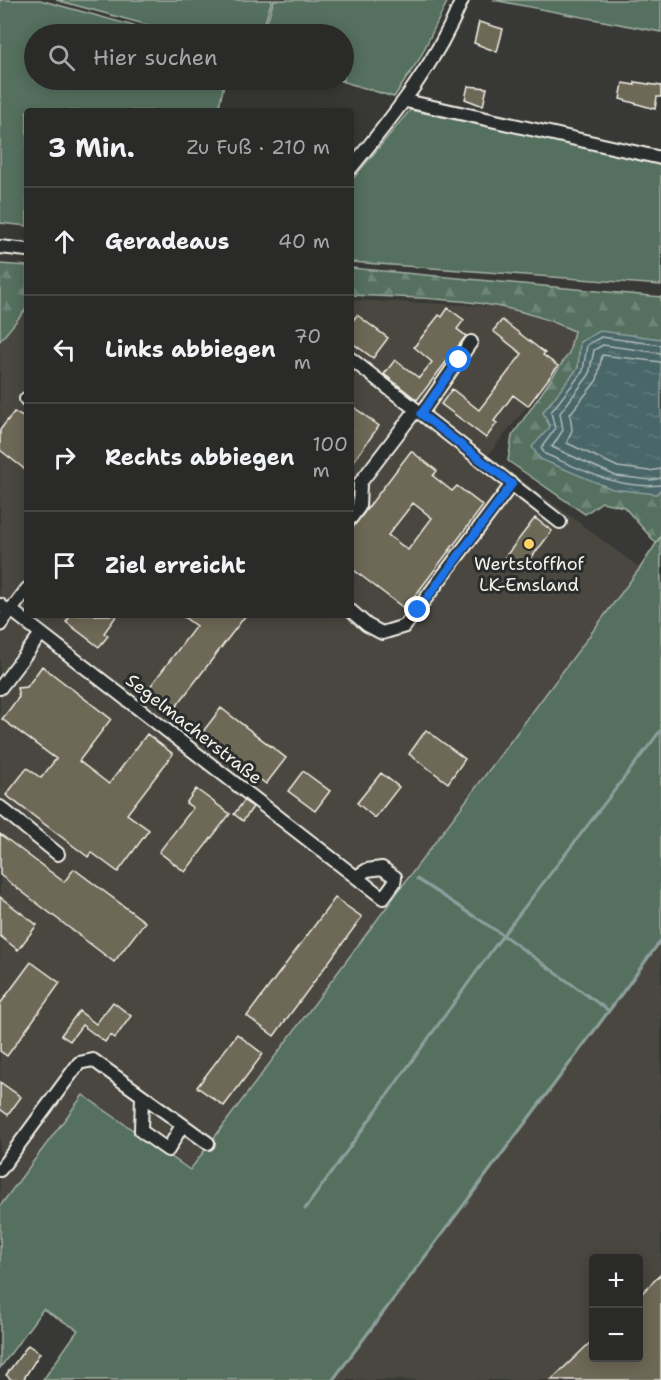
<!DOCTYPE html>
<html lang="de">
<meta charset="utf-8">
<style>
:root{--surface:#2a2b28;--page:#363734;--text:#f1f3f6;--muted:#a5a7a8;--line:#464745}
body{margin:0;font-family:"Shantell Sans",sans-serif;background:var(--page);color:var(--text)}
.controls{position:absolute;right:18px;bottom:18px;display:grid;overflow:hidden;border-radius:6px;box-shadow:0 3px 15px #0003}
.controls button{width:54px;height:54px;display:grid;place-items:center;padding:0;border:0;border-bottom:2px solid var(--line);background:var(--surface);color:var(--text);font:30px sans-serif}
.stop{position:absolute;width:18px;height:18px;margin:-14px;border:4px solid #1a73e8;border-radius:50%;background:#fff}
.stop.end{background:#1a73e8;border-color:#fff;box-shadow:0 2px 6px #0008}
.list{margin:0;padding:0;list-style:none}
h2{display:flex;justify-content:space-between;align-items:center;height:78px;margin:0;padding:0 24px;font-size:26px}
h2 small{font-size:20px;font-weight:400;color:var(--muted)}
.list li{display:grid;grid-template-columns:39px 1fr auto;gap:18px;align-items:center;box-sizing:border-box;height:108px;padding:0 24px;border-top:2px solid var(--line)}
.list b{display:block;font-size:22px;white-space:nowrap}
.list em{font-size:20px;font-style:normal;color:var(--muted)}
.icon{flex:none;width:33px;height:33px;fill:none;stroke:currentColor;stroke-width:2;stroke-linecap:round;stroke-linejoin:round}
.map{position:relative;flex:none;width:661px;height:1380px;overflow:hidden}
.search{position:absolute;background:var(--surface);box-shadow:0 3px 15px #0003;left:24px;top:24px;width:330px;height:66px;display:flex;align-items:center;gap:15px;box-sizing:border-box;padding:0 21px;border-radius:33px;color:var(--muted);font-size:22px}
.panel{position:absolute;background:var(--surface);box-shadow:0 3px 15px #0003;left:24px;top:108px;width:330px;height:510px;border-radius:6px}
.map>svg:first-child{display:block}
</style>
<div class="map">
<svg width="661" height="1380" viewBox="0 0 661 1380">
<defs>
<pattern id="forest-firs" width="22" height="20" patternUnits="userSpaceOnUse" patternTransform="scale(1.5)"><rect width="22" height="20" fill="#54705f"/><path d="M5 1l3.5 6h-7zM16 11l3.5 6h-7z" fill="#6d8576"/></pattern>
<pattern id="water-ripples" width="26" height="14" patternUnits="userSpaceOnUse" patternTransform="scale(1.5)"><rect width="26" height="14" fill="#486669"/><path d="M2 4q2-2 4 0t4 0M15 11q2-2 4 0t4 0" fill="none" stroke="#637c7e"/></pattern>
</defs>
<rect width="100%" height="100%" fill="#383936"/>
<filter id="ink" filterUnits="userSpaceOnUse"><feTurbulence type="fractalNoise" baseFrequency=".0167" numOctaves="2"/><feDisplacementMap in="SourceGraphic" scale="12" xChannelSelector="R" yChannelSelector="G"/><feConvolveMatrix kernelMatrix="1 2 1 2 8 2 1 2 1" color-interpolation-filters="sRGB"/></filter>
<g filter="url(#ink)">
<!-- built -->
<path fill="#484740" fill-rule="evenodd" d="M351,300l252,11 -115,144 152,113 -450,602 -107,-75 -83,111v-864l27,-33v306h324z
M661,940v440h-329zM594,1258h44v100h-44z"/>
<!-- grass -->
<path fill="#54705f" stroke="#a4b0a4" stroke-width="1.5" d="M0,0h40l123,34h-129v46h191l-7,31h-191v115l-27,-3z
M56,0h216l-11,34h-80z
M274,0h174l-28,58 -26,39 -56,-17h6v-46h-81z
M493,0h168v32z
M410,110l251,54v121l-310,-23v-81z
M661,536v404l-329,440h-289l35,-50 -35,-21 -43,59v-162l83,-111 107,75 450,-602z"/>
<!-- forest -->
<path fill="url(#forest-firs)" stroke="#a4b0a4" stroke-width="1.5" d="M0,264l27,2v42l-27,33z
M351,268l310,29v42l-81,3 -2,26 -35,44 113,82 5,-5v47l-5,7 -32,-36 -22,-5 -17,12 -77,-53 4,-25 57,-83 5,-22c-74,-35 -144,-32 -223,-36z"/>
<!-- water -->
<path fill="url(#water-ripples)" stroke="#8d9e9c" stroke-width="1.5" d="M600,331l61,8v150l-5,5 -44,-5 -72,-30 -8,-12 18,-20 -7,-15 35,-44 2,-26z"/>
<g fill="none" stroke-linecap="round" stroke-linejoin="round">
<!-- shore -->
<path stroke="#afb9b5" stroke-width="1.5" d="M661,345l-60,-8 -14,8 -4,26 -32,41 4,17 -14,19 4,6c38,16 74,36 116,31
M661,353l-58,-8 -9,5 -5,25 -29,38 3,17 -11,17 64,29 35,4 10,-2
M661,362l-59,-7 -5,25 -27,34 2,16 -5,13 51,24 31,4 12,-2"/>
<!-- stream -->
<path stroke="#8d9e9c" stroke-width="3" d="M609,1011l52,-71
M305,1209l198,-274 158,-205
M333,1380l276,-369 -106,-76 -86,-56"/>
</g>
<!-- building -->
<path fill="#6e6757" stroke="#f4f1e8" stroke-width="1.5" fill-rule="evenodd" d="M479,22l24,7 -6,23 -23,-9z
M635,82l26,4v11h-4l-2,12 -35,-10 3,-16 12,2z
M468,86l19,2 -4,18 -18,-7z
M448,308l16,12 -7,9 9,7 -49,64 -33,-26 11,-14 24,18 13,-16 -18,-15 25,-32 3,2z
M357,315l31,23 -15,20 -22,-16v-19z
M502,320l43,33 -2,2 15,11 -30,40 -15,-11 -19,26 3,2 -11,15 -45,-34 11,-15 27,21 43,-56 -29,-23z
M351,405l28,21 -28,39z
M14,412l13,7v52l-27,-21v-20z
M411,451l26,20 -4,5 19,15 5,-5 26,20 -78,103 -54,-41v-38zM413,503l19,15 -24,32 -20,-15z
M535,518l17,13 -30,39 -17,-13z
M71,615h46l-13,18 4,3 -9,11 -33,-25z
M181,615h65l-74,97 -26,-20 50,-66z
M42,666l69,53 -32,42 30,23 38,-50 26,20 -46,60 22,16 -31,42 -27,-20 -3,5 -82,-62 21,-27 14,10 15,-19 -54,-40 17,-22 -2,-9 10,-1z
M221,708l65,50 -20,26 -65,-50z
M426,730l39,29 -17,24 -39,-29z
M303,771l27,20 -15,20 -27,-20z
M381,773l18,14 -24,31 -18,-15z
M196,789l34,25 -45,58 -26,-20 34,-44 -7,-5z
M244,801l9,6 -10,14 -9,-7z
M0,834l64,48 10,-13 71,53 -31,40 -114,-87z
M0,897l37,28 -19,25 -18,-14z
M335,898l27,19 -88,119 -27,-20z
M31,962l29,21 -53,73 -7,-5v-47z
M113,1002l18,14 -16,22 -5,-3 -5,7 -23,-17 -12,16 -9,-6 18,-24 17,13z
M237,1034l26,20 -39,52 -27,-19z
M0,1082l21,15 -13,18 -8,-6z
M661,1274v106h-110l43,-41v19h45v-62z
M28,1345l12,8 -17,27h-11l-6,-5z"/>
<g fill="none" stroke-linecap="round" stroke-linejoin="round">
<defs>
<path id="minor" d="M406,101l255,57
M351,168c43,-53 85,-104 111,-168
M0,247l27,3
M351,359l209,163
M26,399l1,1
M421,414l50,-72
M351,518l8,-11 1,-24 56,-73
M0,605l10,8
M11,610l372,288 11,-15 1,-6 -13,-9 -15,2 -11,7
M351,611l16,14 15,8 23,-7 107,-142
M0,625l27,-36
M0,688l41,-54
M0,807l58,47
M142,1096l-1,35 27,19 14,-25
M0,1170l79,-107 14,-3 115,83"/>
</defs>
<!-- minor casing -->
<use href="#minor" stroke="#f4f1e8" stroke-width="16"/>
<!-- minor -->
<use href="#minor" stroke="#2a2d2e" stroke-width="12"/>
</g>
</g>
<g fill="none" stroke-linecap="round" stroke-linejoin="round" filter="url(#ink)">
<!-- route -->
<path stroke="#1a73e8" stroke-width="8" d="M418,610l94,-126 -91,-70 38,-54"/>
</g>
<!-- markers -->
<circle fill="#ffd166" stroke="#2a2d2e" stroke-width="2" cx="529" cy="544" r="6"/>
<g text-anchor="middle" dominant-baseline="central" stroke-width="6" stroke-linejoin="round" paint-order="stroke">
<!-- poi labels -->
<g font-size="18" fill="#f4f1e8" stroke="#2a2d2e">
<text x="529" y="564">Wertstoffhof<tspan x="529" dy="21">LK-Emsland</tspan></text>
</g>
<!-- street labels -->
<g font-size="18" fill="#f4f1e8" stroke="#2a2d2e">
<text transform="translate(194 729) rotate(38)">Segelmacherstraße</text>
</g>
</g>
</svg>
<div class="controls">
<button>+</button>
<button>−</button>
</div>
<div class="stop" style="left:459px;top:360px"></div>
<div class="stop end" style="left:418px;top:610px"></div>
<div class="search"><svg class="icon" aria-label="search" viewBox="0 0 24 24"><circle cx="10" cy="10" r="6"/><path d="M15 15l6 6"/></svg>Hier suchen</div>
<section class="panel">
<h2>3 Min.<small>Zu Fuß · 210 m</small></h2>
<ul class="list">
<li><svg class="icon" aria-label="ahead" viewBox="0 0 24 24"><path d="M12 20V5M6 11l6-6 6 6"/></svg><div><b>Geradeaus</b></div><em>40 m</em></li>
<li><svg class="icon" aria-label="left" viewBox="0 0 24 24"><path d="M17 20v-9H6M10 6l-5 5 5 5"/></svg><div><b>Links abbiegen</b></div><em>70 m</em></li>
<li><svg class="icon" aria-label="right" viewBox="0 0 24 24"><path d="M7 20v-9h11M14 6l5 5-5 5"/></svg><div><b>Rechts abbiegen</b></div><em>100 m</em></li>
<li><svg class="icon" aria-label="arrive" viewBox="0 0 24 24"><path d="M6 21V4h12l-3 4 3 4H6"/></svg><div><b>Ziel erreicht</b></div></li>
</ul>
</section>
</div>
